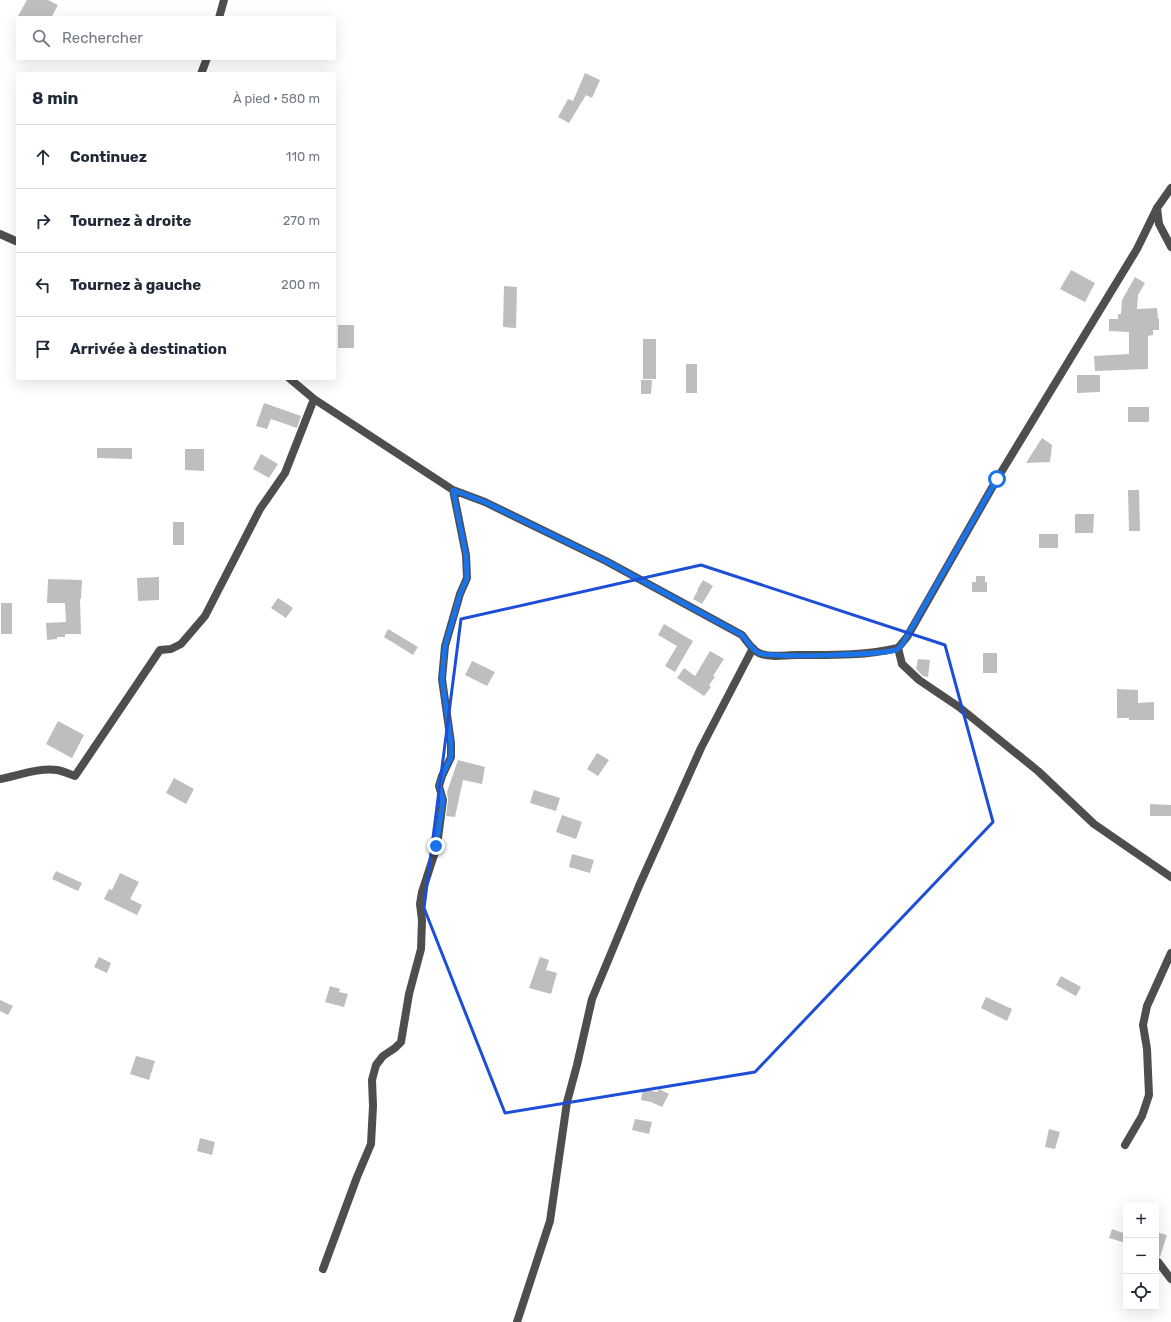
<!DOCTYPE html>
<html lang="fr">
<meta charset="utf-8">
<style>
:root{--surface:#fff;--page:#f6f6f7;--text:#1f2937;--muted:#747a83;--line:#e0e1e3}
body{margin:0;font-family:Rubik,sans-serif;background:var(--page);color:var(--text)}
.controls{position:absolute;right:12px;bottom:12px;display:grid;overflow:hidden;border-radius:4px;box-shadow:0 4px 16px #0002}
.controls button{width:36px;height:36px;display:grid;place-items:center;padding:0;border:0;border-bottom:1px solid var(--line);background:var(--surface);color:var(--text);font:20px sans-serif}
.stop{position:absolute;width:12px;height:12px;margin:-9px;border:3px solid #1a73e8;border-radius:50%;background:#fff}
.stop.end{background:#1a73e8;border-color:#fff;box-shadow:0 1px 4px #0008}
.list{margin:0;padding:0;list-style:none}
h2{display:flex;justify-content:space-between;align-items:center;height:52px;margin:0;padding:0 16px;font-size:17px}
h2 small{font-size:13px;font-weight:400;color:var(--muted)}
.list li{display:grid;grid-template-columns:26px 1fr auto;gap:12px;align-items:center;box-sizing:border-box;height:64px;padding:0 16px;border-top:1px solid var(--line)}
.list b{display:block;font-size:15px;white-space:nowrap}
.list em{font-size:13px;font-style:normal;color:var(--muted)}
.icon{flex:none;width:22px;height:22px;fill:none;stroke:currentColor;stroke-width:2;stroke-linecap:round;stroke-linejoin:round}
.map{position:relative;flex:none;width:1171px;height:1322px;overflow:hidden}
.search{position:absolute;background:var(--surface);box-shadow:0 4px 16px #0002;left:16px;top:16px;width:320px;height:44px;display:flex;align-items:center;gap:10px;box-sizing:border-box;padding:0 14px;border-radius:4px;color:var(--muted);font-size:15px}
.panel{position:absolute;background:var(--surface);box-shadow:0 4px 16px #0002;left:16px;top:72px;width:320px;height:308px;border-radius:4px}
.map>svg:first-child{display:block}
</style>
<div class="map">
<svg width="1171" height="1322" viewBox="0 0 1171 1322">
<rect width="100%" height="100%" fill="#fff"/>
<!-- building -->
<path fill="#bebebe" d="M27,0h21l10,5 -7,13h-34z
M585,73l15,7 -8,18 -6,-3 -17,28 -11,-6 10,-18 5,2z
M1071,270l24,13 -10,19 -25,-13z
M1135,277l10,6 -7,12 -1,14 20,-1 1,11h1v11h-6v5l-5,1v33l-53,2 -1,-15 35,-2v-22l-20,-1v-12h9v-5h3l1,-14z
M504,286l13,1 -1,41 -13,-1z
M338,325h16v23h-16z
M643,339h13v40h-13z
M686,364h11v29h-11z
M1077,375h23v17l-23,1z
M641,380h11l-1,14h-10z
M264,403l37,13 -4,12 -26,-9 -4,10 -11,-3z
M1128,407h21v15h-21z
M1042,438l10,7 -2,17 -24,1z
M97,448h35v11l-35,-1z
M185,449h19v22l-19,-1z
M261,454l17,10 -9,14 -16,-9z
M1128,490h11l1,41h-11z
M1075,514h19l-1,19h-18z
M173,522h11v23h-11z
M1039,534h19v14h-19z
M976,576h9v6h2v10h-15v-10h4z
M159,577v23l-21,1 -1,-23z
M48,579l34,1 -1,19h-1l1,35h-16v3h-8v2l-10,1 -1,-17 20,-1 -1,-19h-18z
M703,580l10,6 -11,18 -9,-5 5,-9h-1z
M278,598l15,10 -7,10 -15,-10z
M1,603h11v31h-11z
M664,624l29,17 -18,31 -10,-6 12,-20 -19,-11z
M388,629l30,18 -5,8 -29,-18z
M710,651l14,8 -11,17 2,1 -6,8 2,2 -7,9 -27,-18 7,-10 11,8z
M983,653h14v20h-14z
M918,659l12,1 -2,17 -5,-1 -7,-7z
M472,661l23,11 -8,14 -22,-11z
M1117,689l21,1v13l16,-1v18h-25v-2h-12z
M58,721l26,14 -12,23 -26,-14z
M597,753l12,7 -11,16 -11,-7z
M458,760l27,7 -3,17 -19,-4 -8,37 -9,-1 2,-16 -1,-8z
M174,778l20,11 -8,15 -20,-11z
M534,790l26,8 -4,13 -26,-8z
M1150,804l21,1v11h-21z
M562,815l20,7 -6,17 -20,-7z
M572,854l22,6 -4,13 -21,-6z
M56,871l26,12 -4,8 -26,-12z
M120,873l19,9 -9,17 12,6 -5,10 -33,-16 5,-10 3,1z
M99,957l12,6 -4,10 -13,-6z
M540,957l9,3 -3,10 11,3 -6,21 -22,-6z
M1061,976l20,11 -5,9 -20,-11z
M330,986l10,3 -1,3 9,2 -4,13 -19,-5z
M986,997l26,12 -5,12 -26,-13z
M0,1000l13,6 -5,9 -8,-4z
M136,1056l19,5 -6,19 -19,-6z
M643,1089l14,3 2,-3 10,5 -7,13 -11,-5 -10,-2z
M635,1119l17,3 -3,12 -17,-4z
M1049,1129l11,3 -5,17 -10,-2z
M200,1138l15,4 -3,13 -15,-4z
M1112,1229l14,5v9l-17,-5z
M1156,1232l11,3 -7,22h-4z"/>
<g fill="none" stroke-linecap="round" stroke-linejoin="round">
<!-- street -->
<path stroke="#4e4e4e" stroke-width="8" d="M219,18l5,-18
M201,74l6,-16
M1157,208l2,16 12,23
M0,234l18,8
M289,378l25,21 139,91 32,12 121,59 136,74c5,6 10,15 17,18 11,5 26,2 37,2 34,0 68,1 102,-7l4,16 17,16 40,27 79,64 56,53 77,53
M898,648l9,-11 90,-158 140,-230 20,-41 14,-20
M0,779c16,-3 41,-12 57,-9 6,1 12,4 18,6l85,-126 11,-1 10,-5 24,-28 55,-107 25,-36 29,-74
M1125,1145l17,-29 7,-21 -2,-46 -4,-24 4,-19 24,-53
M1158,1262l13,17
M323,1269l34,-92 14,-33 2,-38 -1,-26 4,-15 7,-9 12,-8 6,-6 8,-48 12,-45 1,-29 -2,-16 2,-12 15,-46 6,-46 -4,-14 3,-10 9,-19v-14l-9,-64 3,-33 15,-52 7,-16 -1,-23 -13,-65
M517,1322l33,-101 17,-119 10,-37 15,-66 47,-113 62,-138 52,-100"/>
</g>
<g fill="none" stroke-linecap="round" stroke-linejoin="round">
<!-- route -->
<path stroke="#1a73e8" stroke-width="5" d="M436,846l7,-46 -4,-14 3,-10 9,-19v-14l-9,-64 3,-33 15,-52 7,-16 -1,-23 -13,-65 32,12 121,59 136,74c5,6 10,15 17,18 12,5 128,2 139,-4 3,-3 7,-9 9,-13l90,-157"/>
</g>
<!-- marked area -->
<path fill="none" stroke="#1d4ed8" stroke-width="3" stroke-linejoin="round" d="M701,565l244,80 48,177 -238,250 -250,41 -81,-205 37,-289z"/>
</svg>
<div class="controls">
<button>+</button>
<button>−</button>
<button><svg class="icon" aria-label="locate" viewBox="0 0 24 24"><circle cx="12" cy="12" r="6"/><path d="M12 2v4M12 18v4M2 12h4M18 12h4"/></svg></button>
</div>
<div class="stop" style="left:997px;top:479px"></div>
<div class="stop end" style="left:436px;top:846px"></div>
<div class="search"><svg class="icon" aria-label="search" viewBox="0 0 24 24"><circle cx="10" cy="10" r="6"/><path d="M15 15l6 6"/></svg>Rechercher</div>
<section class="panel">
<h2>8 min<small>À pied · 580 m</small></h2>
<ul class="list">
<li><svg class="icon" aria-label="ahead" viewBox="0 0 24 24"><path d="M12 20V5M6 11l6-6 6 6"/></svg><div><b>Continuez</b></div><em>110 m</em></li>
<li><svg class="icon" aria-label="right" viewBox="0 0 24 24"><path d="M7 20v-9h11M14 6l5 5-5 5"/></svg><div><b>Tournez à droite</b></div><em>270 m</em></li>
<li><svg class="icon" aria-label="left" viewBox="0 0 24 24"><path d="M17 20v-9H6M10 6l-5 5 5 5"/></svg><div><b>Tournez à gauche</b></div><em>200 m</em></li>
<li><svg class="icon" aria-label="arrive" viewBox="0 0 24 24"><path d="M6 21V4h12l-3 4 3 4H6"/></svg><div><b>Arrivée à destination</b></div></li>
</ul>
</section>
</div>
